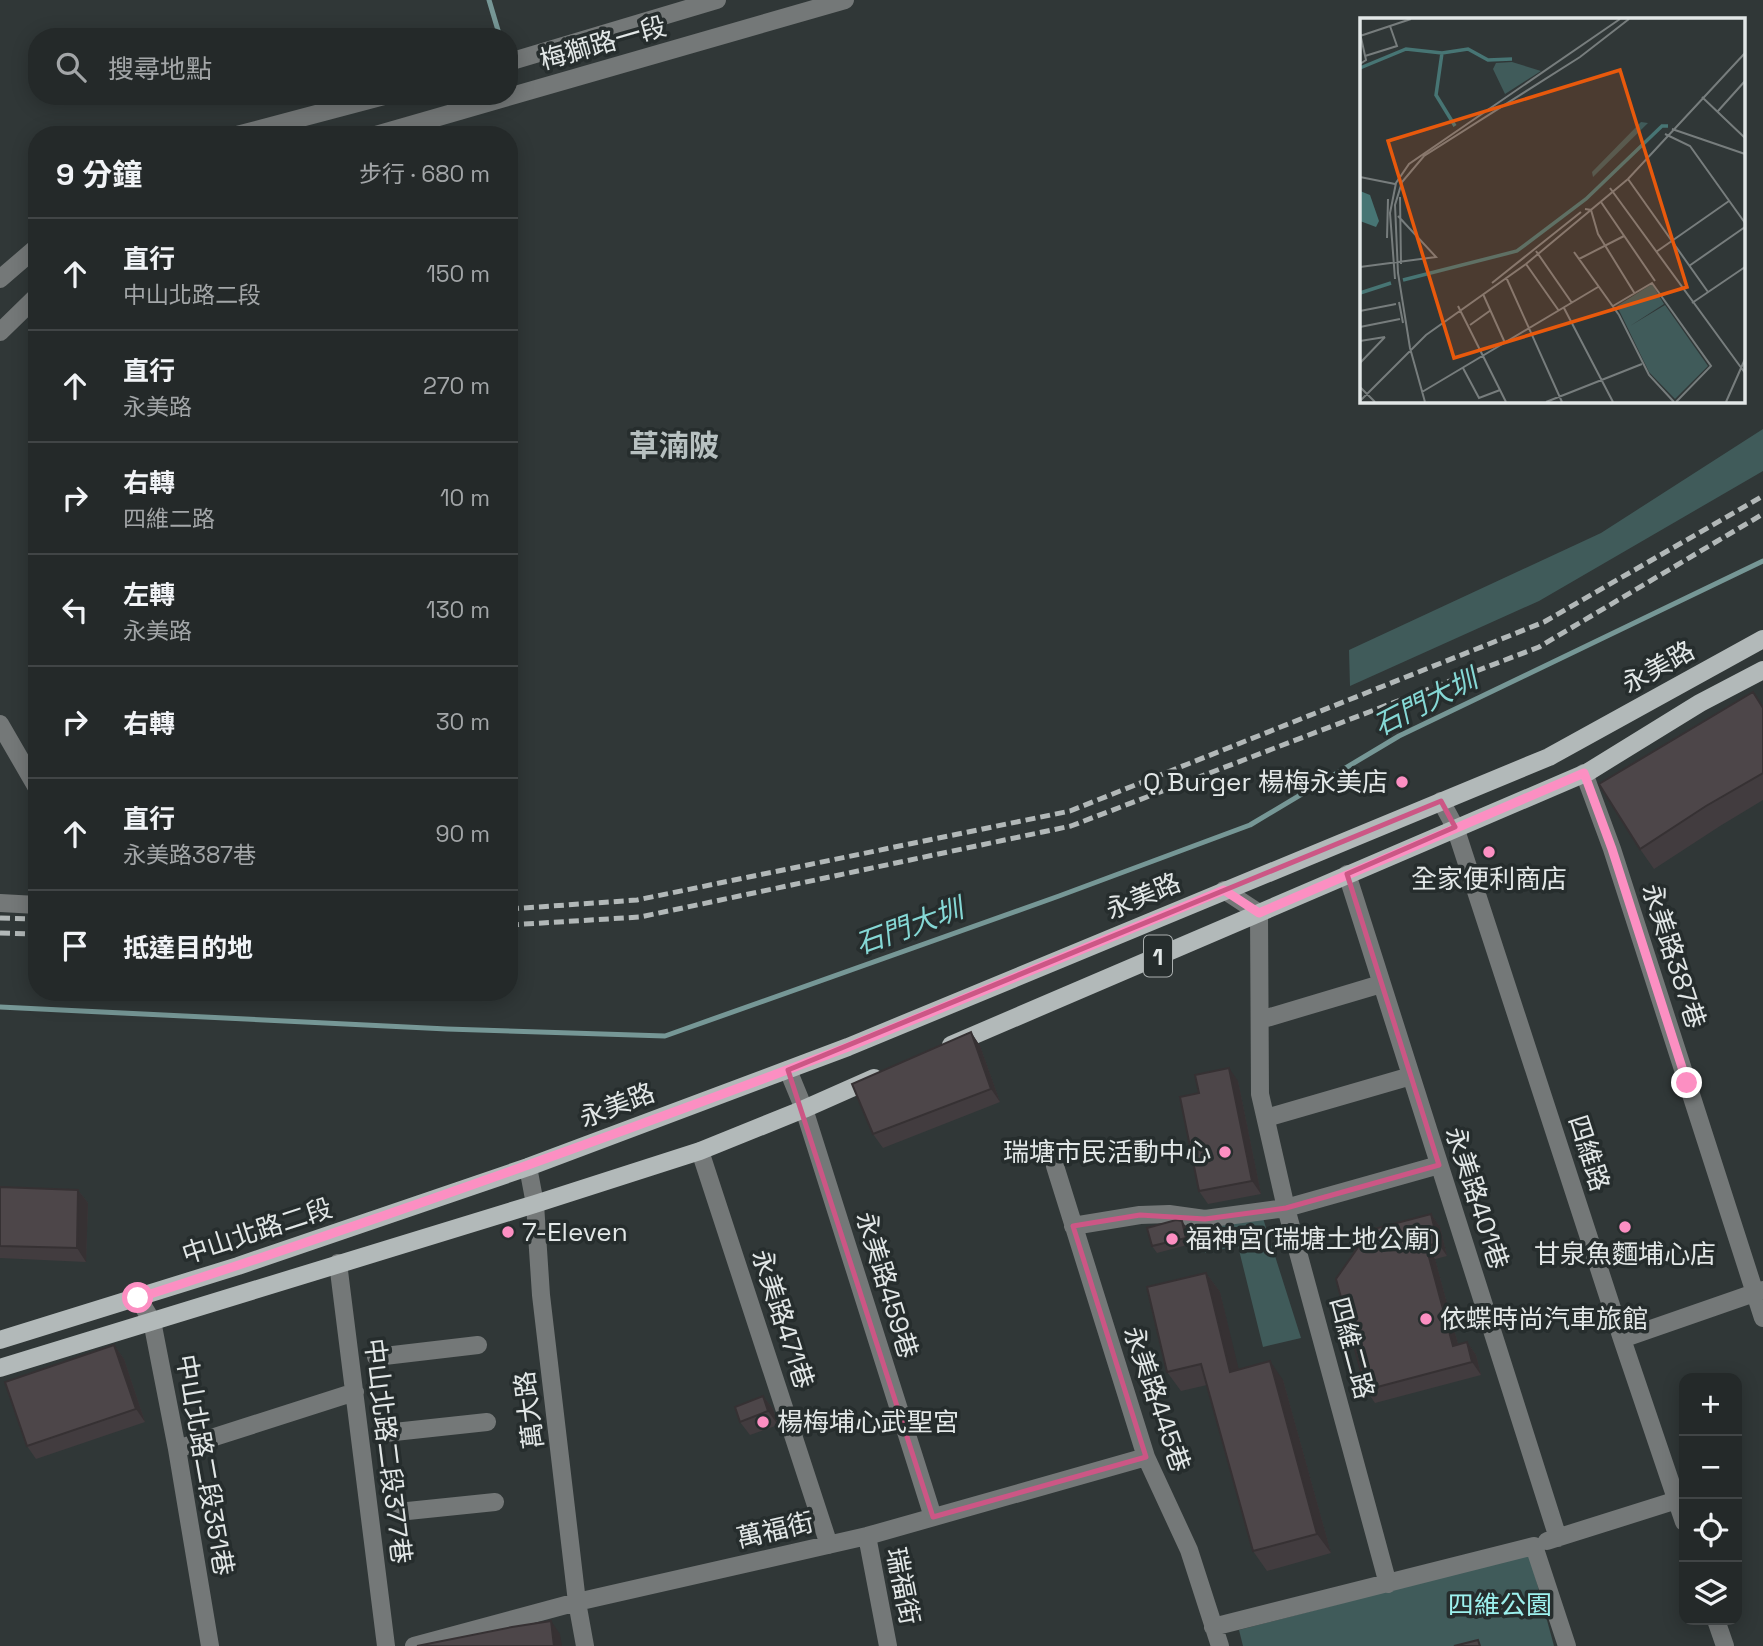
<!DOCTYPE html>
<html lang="zh-TW">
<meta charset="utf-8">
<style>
:root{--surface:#242929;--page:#2c3131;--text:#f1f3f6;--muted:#a3a6a8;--line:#414546}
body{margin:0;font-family:"Space Grotesk","Noto Sans TC",sans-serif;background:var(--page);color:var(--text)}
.controls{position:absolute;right:21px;bottom:21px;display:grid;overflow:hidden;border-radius:14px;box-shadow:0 4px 18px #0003}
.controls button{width:63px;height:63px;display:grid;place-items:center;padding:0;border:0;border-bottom:2px solid var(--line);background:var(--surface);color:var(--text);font:35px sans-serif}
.stop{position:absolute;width:21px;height:21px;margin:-16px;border:5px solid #fc8fc2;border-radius:50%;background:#fff}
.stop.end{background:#fc8fc2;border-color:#fff;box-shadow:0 2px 7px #0008}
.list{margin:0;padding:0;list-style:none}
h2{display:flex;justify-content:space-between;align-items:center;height:91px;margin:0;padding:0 28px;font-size:30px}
h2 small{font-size:23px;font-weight:400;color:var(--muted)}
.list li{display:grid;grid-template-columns:46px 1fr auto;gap:21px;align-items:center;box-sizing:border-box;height:112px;padding:0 28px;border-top:2px solid var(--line)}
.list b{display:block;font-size:26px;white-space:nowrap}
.list p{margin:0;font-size:23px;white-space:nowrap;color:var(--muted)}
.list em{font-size:23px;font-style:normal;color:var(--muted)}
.icon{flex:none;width:38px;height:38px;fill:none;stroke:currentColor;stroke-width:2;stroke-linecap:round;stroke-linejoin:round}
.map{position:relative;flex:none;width:1763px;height:1646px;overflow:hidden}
.search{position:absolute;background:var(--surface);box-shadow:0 4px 18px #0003;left:28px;top:28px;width:490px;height:77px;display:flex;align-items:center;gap:18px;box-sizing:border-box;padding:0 24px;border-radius:28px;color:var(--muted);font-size:26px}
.panel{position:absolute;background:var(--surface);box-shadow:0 4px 18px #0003;left:28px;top:126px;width:490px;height:875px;border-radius:28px}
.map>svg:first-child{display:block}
</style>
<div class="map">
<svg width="1763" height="1646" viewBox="0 0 1763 1646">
<rect width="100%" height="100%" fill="#303737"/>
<!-- green -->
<path fill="#405b5a" d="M1763,429v42l-224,130 -189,85 -1,-36 252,-117z
M1262,1215l39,123 -38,9 -25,-101 -33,7 -3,-22z
M1529,1554l25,92h-311l-4,-16z"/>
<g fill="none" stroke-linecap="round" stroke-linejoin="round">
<!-- stream -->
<path stroke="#769796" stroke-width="5" d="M489,0l11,37
M0,1007l447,22 218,7 394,-140 191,-71 149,-89 364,-175"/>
<!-- minor -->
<path stroke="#747878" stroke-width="18" d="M509,62l208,-62
M237,135l147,-39
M376,135l469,-135
M0,279l37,-32
M0,332l37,-36
M0,724l37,64
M1584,773l28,76 151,469
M1441,801l14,26 167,512 62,183
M1347,874l211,664
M1224,890l35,23 1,181 26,114 102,376
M0,903l37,2
M1260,1020l121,-36
M788,1070l16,39 129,408
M1266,1118l145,-42
M700,1151l129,394
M1055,1166l91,291 43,93 31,96
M528,1167l7,37 6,91 36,307 8,44
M1073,1226l67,-11 29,-1 36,5 81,-11 153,-43
M338,1263l48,383
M138,1298l14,23 25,128 33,197
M1622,1339l141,-49
M376,1357l102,-12
M385,1433l102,-11
M177,1449l178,-57
M398,1512l97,-10
M867,1536l21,110
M1547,1541l130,-41
M1716,1620l9,26
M1213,1627l321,-81 33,100
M414,1646l163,-44 290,-66 279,-79"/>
<!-- major -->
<path stroke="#b2b9b9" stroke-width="18" d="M951,1045l637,-273 112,-69 63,-33
M0,1340l238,-74 290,-99 320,-120 701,-290 214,-118
M0,1368l535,-164 165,-53 104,-42 70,-31"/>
<!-- rail -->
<path stroke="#b2b8b8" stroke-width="5" stroke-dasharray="10 5" stroke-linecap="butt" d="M509,909l128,-9 433,-89 474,-189 219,-126
M0,918l37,1
M509,925l131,-8 431,-91 468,-179 224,-133
M0,933l37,1"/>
</g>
<!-- wall -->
<path fill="#423c3f" d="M1763,706v94l-43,26 -66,43 -14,-20z
M971,1032l9,14 20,56 -117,46 -10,-14z
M1238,1081l23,113 -53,10 -9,-13v-98z
M0,1187l78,3 10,13 -2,59 -86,-4z
M1431,1214l9,13 7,29 -12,3 23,85 9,-2 9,13 5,20 -106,28 -9,-13z
M1187,1228l4,16 -34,9 -5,-7z
M1206,1273l14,19 18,77 45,11 48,173 -64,18 -14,-20 -46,-166 -26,6 -14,-19z
M114,1345l10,14 21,63 -109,37 -9,-13z
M763,1396l10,13 5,16 -28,10 -10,-13z"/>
<!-- shaded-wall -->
<path fill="#363133" d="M971,1032l9,14 20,56 -9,-13z
M1229,1068l9,13 23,113 -9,-13z
M78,1190l10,13 -2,59 -9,-14z
M1431,1214l9,13 7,29 -9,-13z
M1182,1221l5,7 4,16 -5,-6z
M1426,1246l9,13 27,100 -9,-13z
M1206,1273l14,19 24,99 -14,-19z
M1467,1342l9,13 5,20 -9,-13z
M114,1345l10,14 21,63 -9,-13z
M1270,1361l13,19 48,173 -14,-19z
M763,1396l10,13 5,16 -10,-14z
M551,1621l9,13 2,12h-8z"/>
<!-- building -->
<path fill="#4d4649" stroke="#363133" stroke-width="2" d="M1753,692l10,16v65l-57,33 -66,43 -41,-65z
M971,1032l20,57 -118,45 -21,-50z
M1229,1068l23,113 -53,10 -19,-94 19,-4 -4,-18z
M0,1187l78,3 -1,58 -77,-2z
M1431,1214l7,29 -12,3 27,100 14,-4 5,20 -106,28 -30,-111 34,-49z
M1176,1220l6,1 4,17 -34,8 -5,-18z
M1206,1273l24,99 40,-11 47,173 -64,17 -52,-187 -34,8 -20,-85z
M114,1345l22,64 -109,37 -22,-64z
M763,1396l5,15 -28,11 -5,-15z
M551,1621l3,25h-137l95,-19z
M1478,1640l2,6h-26z"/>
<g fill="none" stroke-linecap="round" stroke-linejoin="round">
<!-- route -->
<path stroke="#fc8fc2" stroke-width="9" d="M138,1298c239,-77 475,-162 710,-251l376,-157 35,23 325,-140 28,76 75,234"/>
</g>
<!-- marked area -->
<path fill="none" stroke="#cc5685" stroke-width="5" stroke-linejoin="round" d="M1441,801l14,26 -108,47 92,291 -153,43 -81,11 -65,-4 -67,11 73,231 -213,60 -145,-447z"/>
<!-- markers -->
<g fill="#fc8fc2" stroke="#262d2d" stroke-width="2.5">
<circle cx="1402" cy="782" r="7"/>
<circle cx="1489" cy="852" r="7"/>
<circle cx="1225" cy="1152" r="7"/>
<circle cx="1625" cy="1227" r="7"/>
<circle cx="508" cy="1232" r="7"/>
<circle cx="1172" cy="1239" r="7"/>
<circle cx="1426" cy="1319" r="7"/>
<circle cx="763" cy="1422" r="7"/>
</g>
<g text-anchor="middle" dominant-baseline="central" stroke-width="7" stroke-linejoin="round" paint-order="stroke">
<!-- shield labels -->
<rect fill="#262d2d" stroke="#aaafaf" stroke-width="2" x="1144" y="935.5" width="28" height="41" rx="5"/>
<g font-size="24" font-weight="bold" fill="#e2e7e7">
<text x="1158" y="956">1</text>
</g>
<!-- street labels -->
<g font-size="26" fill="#e2e7e7" stroke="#262d2d">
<text transform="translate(603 43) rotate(-16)">梅獅路一段</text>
<text transform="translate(1658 667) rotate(-29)">永美路</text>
<text transform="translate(1143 896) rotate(-23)">永美路</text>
<text transform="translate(1674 956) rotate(72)">永美路387巷</text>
<text transform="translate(617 1105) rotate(-21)">永美路</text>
<text transform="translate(1589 1153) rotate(72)">四維路</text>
<text transform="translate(1477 1198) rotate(72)">永美路401巷</text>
<text transform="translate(257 1231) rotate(-18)">中山北路二段</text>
<text transform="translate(887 1285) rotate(73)">永美路459巷</text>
<text transform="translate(783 1319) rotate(72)">永美路471巷</text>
<text transform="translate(1352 1348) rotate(75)">四維二路</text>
<text transform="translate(1157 1399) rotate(71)">永美路445巷</text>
<text transform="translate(529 1410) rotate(-97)">萬大路</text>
<text transform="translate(388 1451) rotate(83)">中山北路二段377巷</text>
<text transform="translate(205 1465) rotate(80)">中山北路二段351巷</text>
<text transform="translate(775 1530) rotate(-13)">萬福街</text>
<text transform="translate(903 1586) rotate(79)">瑞福街</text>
</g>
<!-- poi labels -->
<g font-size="26" fill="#e2e7e7" stroke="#262d2d" text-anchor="start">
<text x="1388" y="782" text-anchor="end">Q Burger 楊梅永美店</text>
<text x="1489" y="879" text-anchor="middle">全家便利商店</text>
<text x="1211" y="1152" text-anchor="end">瑞塘市民活動中心</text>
<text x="522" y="1232">7-Eleven</text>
<text x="1186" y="1239">福神宮(瑞塘土地公廟)</text>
<text x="1625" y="1254" text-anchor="middle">甘泉魚麵埔心店</text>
<text x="1440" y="1319">依蝶時尚汽車旅館</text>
<text x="777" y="1422">楊梅埔心武聖宮</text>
</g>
<!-- park labels -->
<g font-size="26" fill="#9df1ee" stroke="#262d2d">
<text x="1500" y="1605">四維公園</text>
</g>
<!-- water labels -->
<g font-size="28" font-style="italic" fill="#85d8d5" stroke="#262d2d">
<text transform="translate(1425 702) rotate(-27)">石門大圳</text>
<text transform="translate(909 926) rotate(-20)">石門大圳</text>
</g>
<!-- quarter labels -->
<g font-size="30" font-weight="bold" fill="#b7c0c0" stroke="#262d2d">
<text x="674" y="445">草湳陂</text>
</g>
</g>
<!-- overview -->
<g transform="translate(1360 18)">
<rect width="385" height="385" fill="#303737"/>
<path d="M152,44l29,9 -36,23 -12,-25 3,-6zM281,104l7,1 -55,54 -1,-5zM292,266l12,20 -34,22 35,-21 43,61 -33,33 -26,-27 -32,-66z" fill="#405b5a"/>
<path d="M0,173l10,4 9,26 -3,6 -16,-6z" fill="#477574"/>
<path fill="none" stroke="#477574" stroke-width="3.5" d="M82,35l-6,42 19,31M0,50l46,-19 36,4 26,-4 20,11 24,-1M43,262l114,-29 69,-52 76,-73h6M0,275l31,-10"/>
<path fill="none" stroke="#777d7d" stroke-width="2" d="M0,15l6,27 -6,4M0,18l51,-17M5,38l32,-10 -7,-20M342,79l43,41M358,93l27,-30M312,111l73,25M305,116l25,12 55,77M0,159l35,7M268,161l80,113M250,170l135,185M40,179l1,67M241,184l54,79M225,191l6,1 7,24 37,60M27,220l1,-39M176,233l36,52M214,234l45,63 30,60 25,27M296,234l73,-51M219,241l45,-23M166,246l33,47M329,248l56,-39M0,249l76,-10 -38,-41M146,259l56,125M35,261l-5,-66 6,-30 13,-19 211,-145M132,265l89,-71M123,276l22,49M39,284l4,21M332,285l53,-36M98,288l48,96M253,288l39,-23 59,83 -35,36M204,290l49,94M0,293l36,-7M110,307l21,-15M0,309l40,-8M0,323l25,-4M0,345l25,-26M103,350l16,30 21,-8M0,369l15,15M62,374l176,-105M0,383l66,-66 100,-71 102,-85 117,-126M65,384l-15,-54 -12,-75 -3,-68 7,-23 22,-26 156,-99 49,-38M186,384l96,-38M366,384l19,-43"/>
<path fill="#e8590c" fill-opacity="0.15" stroke="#e8590c" stroke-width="3.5" d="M260,52l67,217 -233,71 -66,-217z"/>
<rect width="385" height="385" fill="none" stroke="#e2e7e7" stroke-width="3.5"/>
</g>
</svg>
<div class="controls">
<button>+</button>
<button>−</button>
<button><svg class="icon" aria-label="locate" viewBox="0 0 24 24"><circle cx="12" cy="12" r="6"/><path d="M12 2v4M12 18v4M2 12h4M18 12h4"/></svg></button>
<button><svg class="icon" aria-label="layers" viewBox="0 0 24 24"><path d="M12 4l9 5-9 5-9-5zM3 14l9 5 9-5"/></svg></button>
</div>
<div class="stop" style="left:138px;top:1298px"></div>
<div class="stop end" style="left:1687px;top:1083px"></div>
<div class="search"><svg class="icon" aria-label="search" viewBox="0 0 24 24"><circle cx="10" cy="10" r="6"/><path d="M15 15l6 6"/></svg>搜尋地點</div>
<section class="panel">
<h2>9 分鐘<small>步行 · 680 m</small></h2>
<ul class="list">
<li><svg class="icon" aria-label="ahead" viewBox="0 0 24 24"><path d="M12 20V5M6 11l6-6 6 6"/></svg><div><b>直行</b><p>中山北路二段</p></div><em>150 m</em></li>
<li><svg class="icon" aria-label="ahead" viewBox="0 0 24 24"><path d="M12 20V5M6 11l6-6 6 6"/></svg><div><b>直行</b><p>永美路</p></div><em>270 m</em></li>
<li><svg class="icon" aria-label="right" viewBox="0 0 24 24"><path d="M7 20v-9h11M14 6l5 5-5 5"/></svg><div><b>右轉</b><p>四維二路</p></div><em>10 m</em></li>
<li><svg class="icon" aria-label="left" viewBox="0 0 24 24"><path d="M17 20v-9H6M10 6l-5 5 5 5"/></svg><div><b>左轉</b><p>永美路</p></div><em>130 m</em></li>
<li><svg class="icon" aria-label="right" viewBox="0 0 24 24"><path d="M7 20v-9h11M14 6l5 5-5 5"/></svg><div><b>右轉</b></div><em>30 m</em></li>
<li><svg class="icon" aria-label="ahead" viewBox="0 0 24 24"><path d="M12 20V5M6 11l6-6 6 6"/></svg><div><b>直行</b><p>永美路387巷</p></div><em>90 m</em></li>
<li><svg class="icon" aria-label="arrive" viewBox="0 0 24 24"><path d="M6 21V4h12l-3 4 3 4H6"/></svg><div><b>抵達目的地</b></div></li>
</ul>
</section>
</div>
